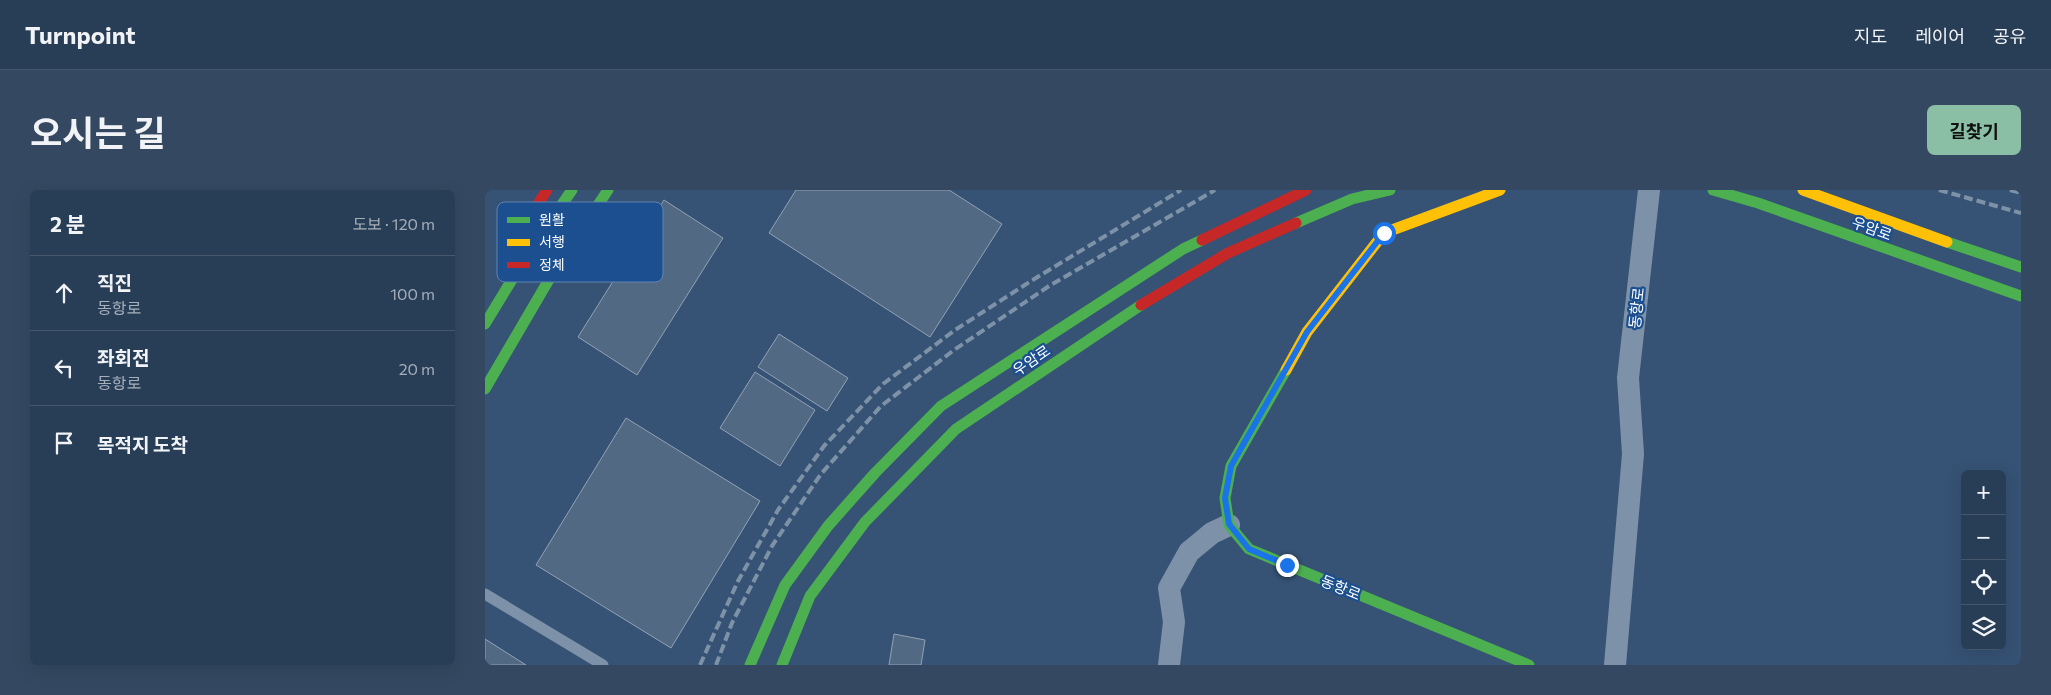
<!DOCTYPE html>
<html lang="ko">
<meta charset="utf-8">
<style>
:root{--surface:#283e57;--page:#344961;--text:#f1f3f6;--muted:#a5aeba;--line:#44576d;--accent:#8abfa5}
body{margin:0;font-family:Commissioner,"Noto Sans KR",sans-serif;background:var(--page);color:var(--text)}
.controls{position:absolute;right:15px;bottom:15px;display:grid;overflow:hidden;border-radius:8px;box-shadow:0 5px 20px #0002}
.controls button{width:45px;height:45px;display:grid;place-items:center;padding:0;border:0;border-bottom:1px solid var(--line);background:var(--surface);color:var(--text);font:25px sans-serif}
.stop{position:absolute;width:15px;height:15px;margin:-11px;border:4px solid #1a73e8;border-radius:50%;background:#fff}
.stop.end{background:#1a73e8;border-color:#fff;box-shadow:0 1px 5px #0008}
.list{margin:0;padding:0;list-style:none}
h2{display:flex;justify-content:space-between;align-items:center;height:65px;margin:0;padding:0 20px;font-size:21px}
h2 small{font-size:16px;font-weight:400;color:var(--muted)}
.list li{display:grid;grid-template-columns:32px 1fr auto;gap:15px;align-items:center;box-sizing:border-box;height:75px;padding:0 20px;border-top:1px solid var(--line)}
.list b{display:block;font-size:19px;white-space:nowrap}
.list p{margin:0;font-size:16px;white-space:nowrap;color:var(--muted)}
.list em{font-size:16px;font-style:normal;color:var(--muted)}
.icon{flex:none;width:28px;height:28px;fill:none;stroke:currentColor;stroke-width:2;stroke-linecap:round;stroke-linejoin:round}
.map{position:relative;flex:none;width:1536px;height:475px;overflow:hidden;border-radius:8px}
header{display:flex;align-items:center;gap:30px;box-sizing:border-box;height:70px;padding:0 25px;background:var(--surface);border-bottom:1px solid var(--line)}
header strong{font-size:24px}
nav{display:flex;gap:28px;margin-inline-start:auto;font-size:18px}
.intro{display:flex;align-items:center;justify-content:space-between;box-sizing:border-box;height:120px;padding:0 30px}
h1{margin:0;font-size:35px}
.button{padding:12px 22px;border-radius:8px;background:var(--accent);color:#111;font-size:18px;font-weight:700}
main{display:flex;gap:30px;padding:0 30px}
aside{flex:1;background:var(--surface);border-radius:8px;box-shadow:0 5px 20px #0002}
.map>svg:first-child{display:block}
</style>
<header>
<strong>Turnpoint</strong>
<nav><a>지도</a><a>레이어</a><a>공유</a></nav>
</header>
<div class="intro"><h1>오시는 길</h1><a class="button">길찾기</a></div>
<main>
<aside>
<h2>2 분<small>도보 · 120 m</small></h2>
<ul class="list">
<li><svg class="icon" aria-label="ahead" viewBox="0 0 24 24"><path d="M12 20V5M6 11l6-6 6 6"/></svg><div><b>직진</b><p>동항로</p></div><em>100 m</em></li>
<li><svg class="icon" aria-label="left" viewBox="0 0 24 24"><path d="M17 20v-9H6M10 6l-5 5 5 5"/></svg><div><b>좌회전</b><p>동항로</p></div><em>20 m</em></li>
<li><svg class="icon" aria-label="arrive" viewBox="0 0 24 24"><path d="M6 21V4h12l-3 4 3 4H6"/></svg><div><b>목적지 도착</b></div></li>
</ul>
</aside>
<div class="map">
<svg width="1536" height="475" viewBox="0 0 1536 475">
<rect width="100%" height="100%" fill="#365274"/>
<!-- building -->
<path fill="#526984" stroke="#92a2b6" d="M311,0h153l53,34 -72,113 -161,-104z
M179,10l59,38 -86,137 -59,-38z
M294,144l69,44 -21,33 -69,-44z
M270,182l60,38 -35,56 -60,-38z
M141,228l134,83 -89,147 -135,-83z
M409,444l31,6 -4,25h-32z
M0,449l41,26h-41z"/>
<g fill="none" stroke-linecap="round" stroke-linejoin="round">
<!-- lane -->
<path stroke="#7d92a8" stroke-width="11" d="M0,404l118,71"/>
<!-- street -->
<path stroke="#7d92a8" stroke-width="22" d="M684,475l5,-43 -5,-34 20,-36 23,-19 17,-8
M1130,475l18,-211 -5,-76 21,-188"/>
<!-- fast -->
<path stroke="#4caf50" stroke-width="11" d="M1228,0l45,13 263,93
M811,33l56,-24 38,-9
M1462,52l74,25
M0,134l45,-74 42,-60
M801,180l-55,96 -6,32 4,27 20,24 280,116
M0,199l69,-118 54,-81
M265,475l35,-80 43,-59 47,-53 66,-67 242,-157 19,-9
M297,475l28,-69 55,-74 91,-93 185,-124"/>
<!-- slow -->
<path stroke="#ffc107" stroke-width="11" d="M1318,0l144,52
M801,180l21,-38 77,-99 116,-43"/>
<!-- jam -->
<path stroke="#c62828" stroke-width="11" d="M717,50l104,-50
M24,63l5,-12 33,-51
M656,115l87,-52 68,-30"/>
<!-- rail -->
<path stroke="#7e92a7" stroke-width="4" stroke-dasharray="9 4" stroke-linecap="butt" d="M1454,0l82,23
M1525,0l11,3
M215,475l38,-84 40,-71 46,-64 59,-62 72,-54 76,-49 150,-91
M231,475l16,-42 40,-77 49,-72 60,-68 73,-56 95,-64 166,-96"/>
</g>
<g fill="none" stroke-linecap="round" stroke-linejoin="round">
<!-- route -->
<path stroke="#1a73e8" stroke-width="6" d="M802,375l-38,-16 -20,-25 -4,-26 6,-32 76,-134 77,-99"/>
</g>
<g text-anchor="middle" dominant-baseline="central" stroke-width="4.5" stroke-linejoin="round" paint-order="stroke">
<!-- street labels -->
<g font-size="15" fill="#fff" stroke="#1b4f8f">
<text transform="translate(1387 38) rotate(20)">우암로</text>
<text transform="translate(1151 118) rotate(-84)">동항로</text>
<text transform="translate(546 170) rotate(-34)">우암로</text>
<text transform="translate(856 397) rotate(22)">동항로</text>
</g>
</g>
<!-- legend -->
<rect x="12" y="12" width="166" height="80" rx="8" fill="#1b4f8f" stroke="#5f84b1" stroke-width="1"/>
<rect x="22" y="27" width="23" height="6" fill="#4caf50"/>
<rect x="22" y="49" width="23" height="7" fill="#ffc107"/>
<rect x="22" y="72" width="23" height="6" fill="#c62828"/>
<g font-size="14" fill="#fff">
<text x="54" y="35">원활</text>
<text x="54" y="57">서행</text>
<text x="54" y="80">정체</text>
</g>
</svg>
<div class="controls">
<button>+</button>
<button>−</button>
<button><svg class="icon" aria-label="locate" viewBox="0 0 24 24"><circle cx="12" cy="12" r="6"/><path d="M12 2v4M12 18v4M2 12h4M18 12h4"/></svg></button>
<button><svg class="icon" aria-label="layers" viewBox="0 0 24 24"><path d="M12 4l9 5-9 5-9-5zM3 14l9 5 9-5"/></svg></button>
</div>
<div class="stop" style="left:899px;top:43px"></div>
<div class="stop end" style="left:802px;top:375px"></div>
</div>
</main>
